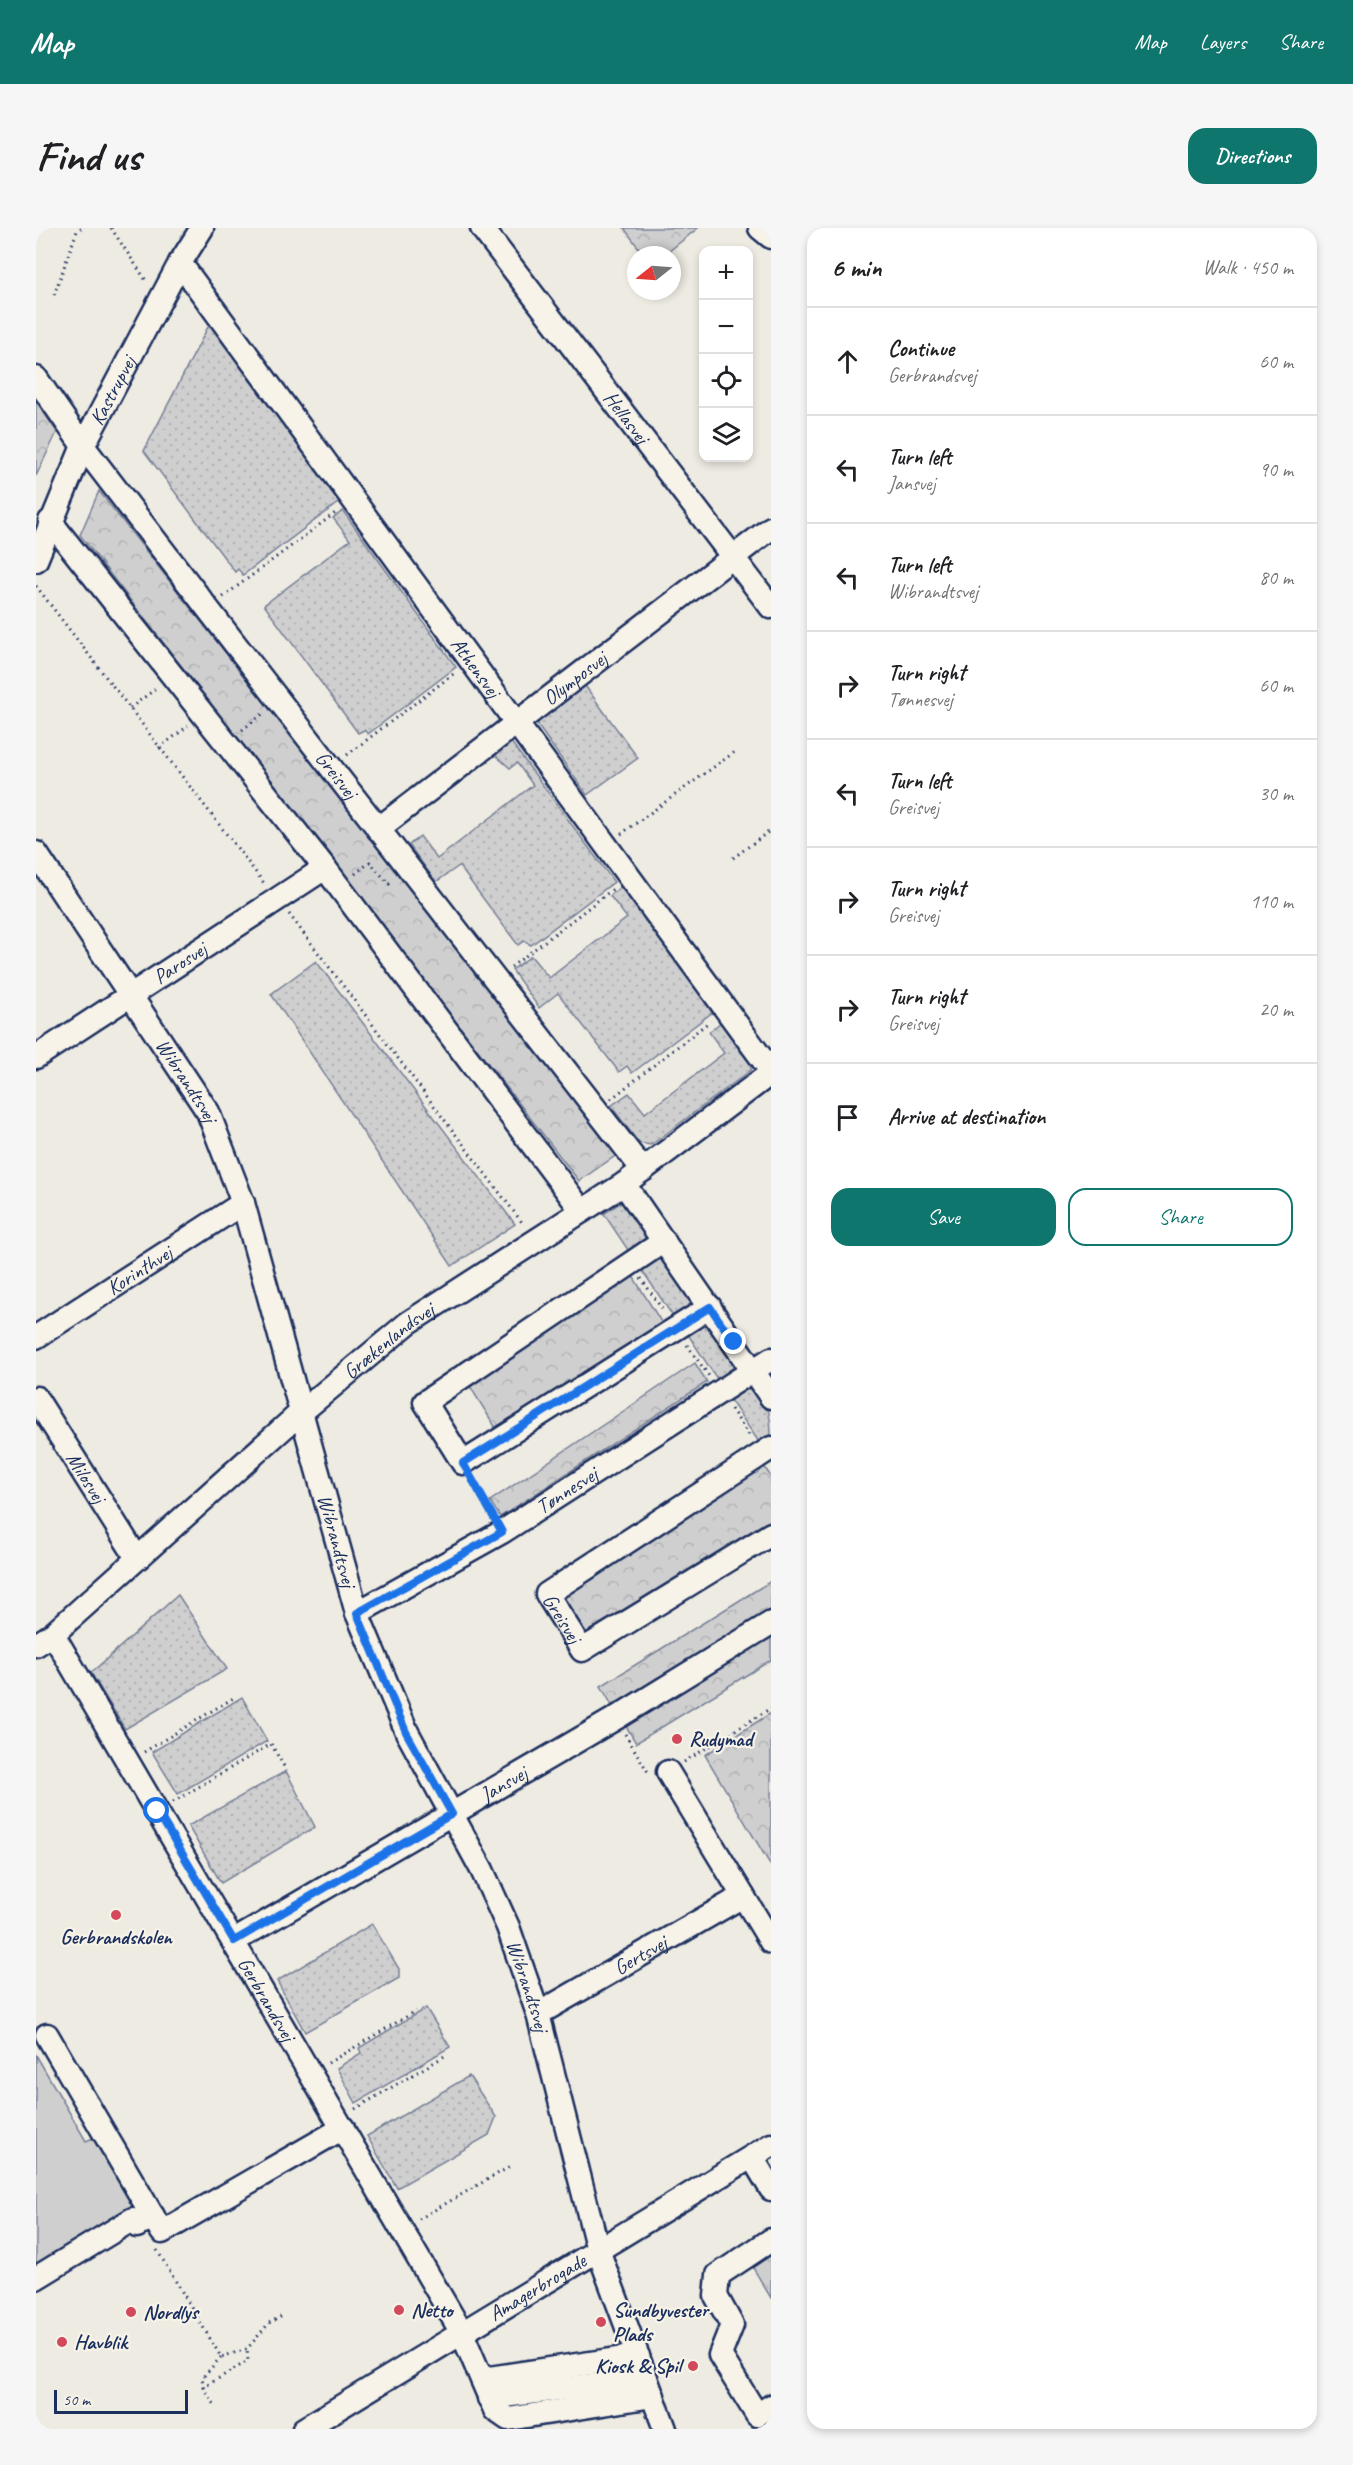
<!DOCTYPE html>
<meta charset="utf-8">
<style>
:root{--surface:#fff;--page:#f6f6f6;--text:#202124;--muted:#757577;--line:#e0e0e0;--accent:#0f766e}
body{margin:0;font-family:Caveat,sans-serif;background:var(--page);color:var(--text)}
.controls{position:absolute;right:18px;top:18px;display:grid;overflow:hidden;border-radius:12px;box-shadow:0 3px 9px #0003}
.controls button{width:54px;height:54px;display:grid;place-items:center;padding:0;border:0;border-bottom:2px solid var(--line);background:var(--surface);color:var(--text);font:30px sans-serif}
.compass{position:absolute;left:591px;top:18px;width:54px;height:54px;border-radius:50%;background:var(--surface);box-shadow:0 3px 9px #0003;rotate:253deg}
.scale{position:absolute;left:18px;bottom:15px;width:134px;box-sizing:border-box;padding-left:6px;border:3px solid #1b2f5e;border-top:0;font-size:16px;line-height:21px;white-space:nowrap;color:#1b2f5e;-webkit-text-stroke:4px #f7f3e8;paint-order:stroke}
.stop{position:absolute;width:18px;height:18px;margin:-14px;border:4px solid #1a73e8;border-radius:50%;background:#fff}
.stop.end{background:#1a73e8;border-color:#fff;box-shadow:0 2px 6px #0008}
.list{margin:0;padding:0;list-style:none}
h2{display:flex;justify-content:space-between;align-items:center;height:78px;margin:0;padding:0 24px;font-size:26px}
h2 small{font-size:20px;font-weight:400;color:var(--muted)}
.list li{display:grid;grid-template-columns:39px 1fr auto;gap:18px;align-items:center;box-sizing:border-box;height:108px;padding:0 24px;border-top:2px solid var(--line)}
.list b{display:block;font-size:22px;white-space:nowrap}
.list p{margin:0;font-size:20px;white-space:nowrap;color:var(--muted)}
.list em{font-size:20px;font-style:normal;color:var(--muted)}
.actions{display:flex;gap:12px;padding:18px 24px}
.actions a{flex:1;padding:14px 0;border:2px solid var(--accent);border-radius:18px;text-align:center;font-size:21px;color:var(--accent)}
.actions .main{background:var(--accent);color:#fff}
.icon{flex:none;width:33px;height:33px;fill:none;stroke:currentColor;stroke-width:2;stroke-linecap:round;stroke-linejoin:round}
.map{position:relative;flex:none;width:735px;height:2201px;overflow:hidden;border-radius:18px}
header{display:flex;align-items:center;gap:36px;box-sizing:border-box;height:84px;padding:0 30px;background:var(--accent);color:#fff}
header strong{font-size:28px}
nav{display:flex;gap:33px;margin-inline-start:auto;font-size:21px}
.intro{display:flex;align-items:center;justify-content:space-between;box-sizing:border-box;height:144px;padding:0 36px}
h1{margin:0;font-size:42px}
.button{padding:15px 27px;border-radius:18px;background:var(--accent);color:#fff;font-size:21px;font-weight:700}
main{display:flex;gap:36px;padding:0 36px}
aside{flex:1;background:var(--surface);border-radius:18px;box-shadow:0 3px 9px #0003}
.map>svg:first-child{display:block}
</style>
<header>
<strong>Map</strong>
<nav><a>Map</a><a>Layers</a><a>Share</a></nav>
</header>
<div class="intro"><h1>Find us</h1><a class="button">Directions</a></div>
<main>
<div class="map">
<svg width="735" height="2201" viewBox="0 0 735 2201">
<defs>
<pattern id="park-crowns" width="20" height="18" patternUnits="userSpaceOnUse" patternTransform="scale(1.5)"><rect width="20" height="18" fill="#cfcfcf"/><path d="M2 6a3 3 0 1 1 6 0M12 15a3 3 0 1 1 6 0" fill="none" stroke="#b1b2b4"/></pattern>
<pattern id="garden-dots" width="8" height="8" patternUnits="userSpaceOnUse" patternTransform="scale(1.5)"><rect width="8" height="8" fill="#cfcfcf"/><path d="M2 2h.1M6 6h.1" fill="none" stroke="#b1b2b4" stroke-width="1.8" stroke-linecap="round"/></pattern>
</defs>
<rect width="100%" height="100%" fill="#eeebe2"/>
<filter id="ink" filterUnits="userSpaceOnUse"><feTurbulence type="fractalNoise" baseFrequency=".0167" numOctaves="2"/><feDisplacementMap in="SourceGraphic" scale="12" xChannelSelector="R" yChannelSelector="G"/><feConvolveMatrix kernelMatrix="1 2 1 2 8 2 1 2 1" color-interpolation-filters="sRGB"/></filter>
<g filter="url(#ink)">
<!-- grass -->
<path fill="#cfcfcf" stroke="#757f96" stroke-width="1.5" d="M0,1827l50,86 14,-6 40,71 -104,62z"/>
<!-- park -->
<path fill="url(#park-crowns)" stroke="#757f96" stroke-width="1.5" d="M588,0h74l-34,27h-20z
M0,173l21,31 -21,44z
M63,263l519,663 -39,27 -499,-646z
M595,1045l32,52 -164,108 -33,-53z
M659,1135l12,19 -207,135 -10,-16z
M724,1232l11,17v46l-180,110h-9l-23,-38z
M735,1353v28l-158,98 -12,-21z
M735,1409v23l-135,83 -10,-17z
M735,1485v153l-66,-111z
M735,2019v51l-22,-37z"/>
<!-- garden -->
<path fill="url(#garden-dots)" stroke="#757f96" stroke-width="1.5" d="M174,95l129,179 -96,73 -5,-6 -3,3 -91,-121z
M307,283l113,156 -88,67 -4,-4 -6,3 -94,-128 86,-65 -17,-22z
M547,455l55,75 -51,37 -49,-69 1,-8z
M475,514l103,140 -83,63 -7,-4 -6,4 -59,-79 -23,16 -27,-37 11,-9 17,23 96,-74 -16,-22 -7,5 -16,-14z
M585,658l93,125 -82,62 -5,-7 -8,6 -61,-79 -19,15 -27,-38 19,-14 18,22 78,-60 -17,-22z
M280,733l199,263 -63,42 -181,-272z
M685,794l29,39 1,9 -100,75 -12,-2 -28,-37 18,-13 16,20 79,-60 -15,-21z
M584,975l8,3 24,35 -20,15 -28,-42z
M624,1022l37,57 -21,14 -38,-57z
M668,1088l30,45 1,5 -18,13 -32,-49z
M714,1159c20,12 21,31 21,52l-10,6 -31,-45z
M142,1367l49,74 -102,60 -34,-56z
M206,1469l25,44 -89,53 -26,-42z
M250,1543l29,56 -94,56 -33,-57z
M336,1696l27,45v9l-94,54 -28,-51z
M390,1780l24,39 -94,56 -19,-35 24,-15 -2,-5z
M433,1848l27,41 -7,18 -92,53 -30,-52z"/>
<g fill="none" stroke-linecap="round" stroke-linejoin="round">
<defs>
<g id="minor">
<path id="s1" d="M446,0l289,379"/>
<path d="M724,0l11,9"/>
<path id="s2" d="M144,35l591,808"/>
<path id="s3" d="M0,150l47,68 125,163 435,561"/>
<path d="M14,293l275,347 257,343"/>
<path id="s4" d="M0,332l47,-114 97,-183 22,-35"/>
<path id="s5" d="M342,601l393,-301"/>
<path id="s6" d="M0,625l172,259 35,91 114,410 50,119 75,138 26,57 30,87 60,236 67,179"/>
<path id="s7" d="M0,829l289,-189"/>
<path d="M588,956l147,213"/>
<path d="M628,1013l-239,161 38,61 247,-156"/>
<path id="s8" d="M0,1109l207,-134"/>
<path id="s9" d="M0,1170l101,160"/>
<path id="s10" d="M735,1220l-224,146 35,56 189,-116"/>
<path id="s11" d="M321,1385l145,-81 269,-173"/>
<path id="s12" d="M17,1406l409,699 33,77 13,9 145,-23"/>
<path id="s13" d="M0,1417l17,-11 246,-220 109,-91 216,-139 147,-111"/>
<path d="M632,1544l103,170"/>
<path id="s14" d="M198,1713l382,-223 155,-95"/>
<path id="s15" d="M502,1786l205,-118"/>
<path d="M11,1807l115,197 181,-104"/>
<path d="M716,1929l19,32"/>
<path d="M735,2012l-53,35 -2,21 16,29 -12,30 37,60 14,-9"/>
<path d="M0,2050l97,-59 4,7 16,-10"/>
<path d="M446,2151l156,-23"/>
<path d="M453,2170l157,-20"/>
<path id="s16" d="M268,2201l467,-284"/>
</g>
</defs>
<!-- minor casing -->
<use href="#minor" stroke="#1b2f5e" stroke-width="27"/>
<!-- path -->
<path stroke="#1b2f5e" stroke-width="3" stroke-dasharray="1.5 4.5" stroke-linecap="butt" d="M75,0l36,54
M18,67l23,-64 4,-3
M0,358l228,297
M187,369l115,-86
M94,480l28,-21
M206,502l23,-18
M123,520l29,-22
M311,527l109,-83
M585,606l115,-83
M697,630l38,-28
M319,646l15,-12 19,22 4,-3
M253,686l235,311
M475,739l102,-78
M575,871l99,-78
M605,1050l23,34
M651,1117l22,31
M695,1181l20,29
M435,1253l21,36
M589,1506l23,38
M108,1524l91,-55
M648,1534l87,-54
M137,1574l98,-58 14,24
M292,1835l88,-52
M319,1881l93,-55
M383,1991l92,-53
M121,2022l64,107 26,-8 22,-26 15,-8
M185,2129l-19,21 2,9 44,-26 -1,-12
M168,2159l11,18"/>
<!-- minor -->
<use href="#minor" stroke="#f7f3e8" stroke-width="22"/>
</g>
</g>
<g fill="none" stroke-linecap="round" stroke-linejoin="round" filter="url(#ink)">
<!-- route -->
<path stroke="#1a73e8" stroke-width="8" d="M121,1583l77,130 218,-127 -46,-82 -49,-119 145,-81 -39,-69 247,-156 24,35"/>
</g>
<!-- markers -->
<g fill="#d1495b" stroke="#f7f3e8" stroke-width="2">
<circle cx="641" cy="1511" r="6"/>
<circle cx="80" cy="1687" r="6"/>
<circle cx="363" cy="2082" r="6"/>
<circle cx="95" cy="2084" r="6"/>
<circle cx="565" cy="2094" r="6"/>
<circle cx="26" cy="2114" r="6"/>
<circle cx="657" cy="2138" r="6"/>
</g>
<g text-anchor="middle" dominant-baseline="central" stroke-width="4.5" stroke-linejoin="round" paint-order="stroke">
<!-- street labels -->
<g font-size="21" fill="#1b2f5e" stroke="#f7f3e8">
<text stroke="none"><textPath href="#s4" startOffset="186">Kastrupvej</textPath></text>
<text stroke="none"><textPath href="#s1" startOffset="238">Hellasvej</textPath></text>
<text stroke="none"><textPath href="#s2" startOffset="501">Athensvej</textPath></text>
<text stroke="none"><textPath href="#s5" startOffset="248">Olymposvej</textPath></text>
<text stroke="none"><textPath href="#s3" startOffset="498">Greisvej</textPath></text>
<text stroke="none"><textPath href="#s7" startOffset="172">Parosvej</textPath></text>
<text stroke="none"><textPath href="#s6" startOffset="273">Wibrandtsvej</textPath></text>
<text stroke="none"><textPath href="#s8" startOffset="123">Korinthvej</textPath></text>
<text stroke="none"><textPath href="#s13" startOffset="466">Grækenlandsvej</textPath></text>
<text stroke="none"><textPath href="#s9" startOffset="94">Milosvej</textPath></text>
<text stroke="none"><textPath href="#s11" startOffset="243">Tønnesvej</textPath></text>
<text stroke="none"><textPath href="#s6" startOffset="759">Wibrandtsvej</textPath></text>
<text stroke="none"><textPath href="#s10" startOffset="296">Greisvej</textPath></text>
<text stroke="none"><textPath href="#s14" startOffset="312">Jansvej</textPath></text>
<text stroke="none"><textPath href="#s15" startOffset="118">Gertsvej</textPath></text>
<text stroke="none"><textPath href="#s6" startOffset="1245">Wibrandtsvej</textPath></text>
<text stroke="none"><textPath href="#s12" startOffset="423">Gerbrandsvej</textPath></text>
<text stroke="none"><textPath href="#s16" startOffset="273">Amagerbrogade</textPath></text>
</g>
<!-- poi labels -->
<g font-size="21" font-weight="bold" fill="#1b2f5e" stroke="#f7f3e8" text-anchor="start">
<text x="653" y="1511">Rudymad</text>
<text x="80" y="1709" text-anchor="middle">Gerbrandskolen</text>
<text x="375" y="2082">Netto</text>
<text x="577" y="2082">Sundbyvester<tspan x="577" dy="24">Plads</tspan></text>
<text x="107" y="2084">Nordlys</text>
<text x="38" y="2114">Havblik</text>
<text x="645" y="2138" text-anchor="end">Kiosk &amp; Spil</text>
</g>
</g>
</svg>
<div class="controls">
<button>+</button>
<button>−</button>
<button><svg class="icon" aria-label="locate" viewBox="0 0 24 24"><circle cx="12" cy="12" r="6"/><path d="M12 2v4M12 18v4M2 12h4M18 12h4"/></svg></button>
<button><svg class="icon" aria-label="layers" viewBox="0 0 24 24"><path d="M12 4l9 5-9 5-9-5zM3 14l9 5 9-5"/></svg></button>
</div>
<svg class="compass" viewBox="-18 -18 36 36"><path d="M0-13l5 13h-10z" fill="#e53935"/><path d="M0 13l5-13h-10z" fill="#757577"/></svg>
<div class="scale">50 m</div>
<div class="stop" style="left:121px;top:1583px"></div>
<div class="stop end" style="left:698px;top:1114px"></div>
</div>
<aside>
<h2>6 min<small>Walk · 450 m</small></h2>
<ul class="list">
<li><svg class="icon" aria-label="ahead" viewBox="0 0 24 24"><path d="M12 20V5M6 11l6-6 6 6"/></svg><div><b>Continue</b><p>Gerbrandsvej</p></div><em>60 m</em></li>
<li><svg class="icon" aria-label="left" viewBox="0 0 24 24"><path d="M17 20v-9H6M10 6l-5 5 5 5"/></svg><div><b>Turn left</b><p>Jansvej</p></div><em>90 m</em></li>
<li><svg class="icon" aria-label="left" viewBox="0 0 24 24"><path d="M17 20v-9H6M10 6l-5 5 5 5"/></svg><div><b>Turn left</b><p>Wibrandtsvej</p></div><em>80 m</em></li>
<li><svg class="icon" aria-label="right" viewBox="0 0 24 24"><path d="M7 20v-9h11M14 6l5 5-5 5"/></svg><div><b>Turn right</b><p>Tønnesvej</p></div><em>60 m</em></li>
<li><svg class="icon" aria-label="left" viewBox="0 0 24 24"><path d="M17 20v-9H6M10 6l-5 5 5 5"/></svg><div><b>Turn left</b><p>Greisvej</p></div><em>30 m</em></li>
<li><svg class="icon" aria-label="right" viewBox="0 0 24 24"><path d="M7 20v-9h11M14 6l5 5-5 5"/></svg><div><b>Turn right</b><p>Greisvej</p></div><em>110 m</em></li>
<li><svg class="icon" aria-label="right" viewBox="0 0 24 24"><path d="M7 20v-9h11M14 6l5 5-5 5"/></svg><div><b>Turn right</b><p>Greisvej</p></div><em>20 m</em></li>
<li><svg class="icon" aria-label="arrive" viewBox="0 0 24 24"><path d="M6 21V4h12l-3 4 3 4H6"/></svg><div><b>Arrive at destination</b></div></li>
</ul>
<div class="actions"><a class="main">Save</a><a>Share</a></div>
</aside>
</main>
